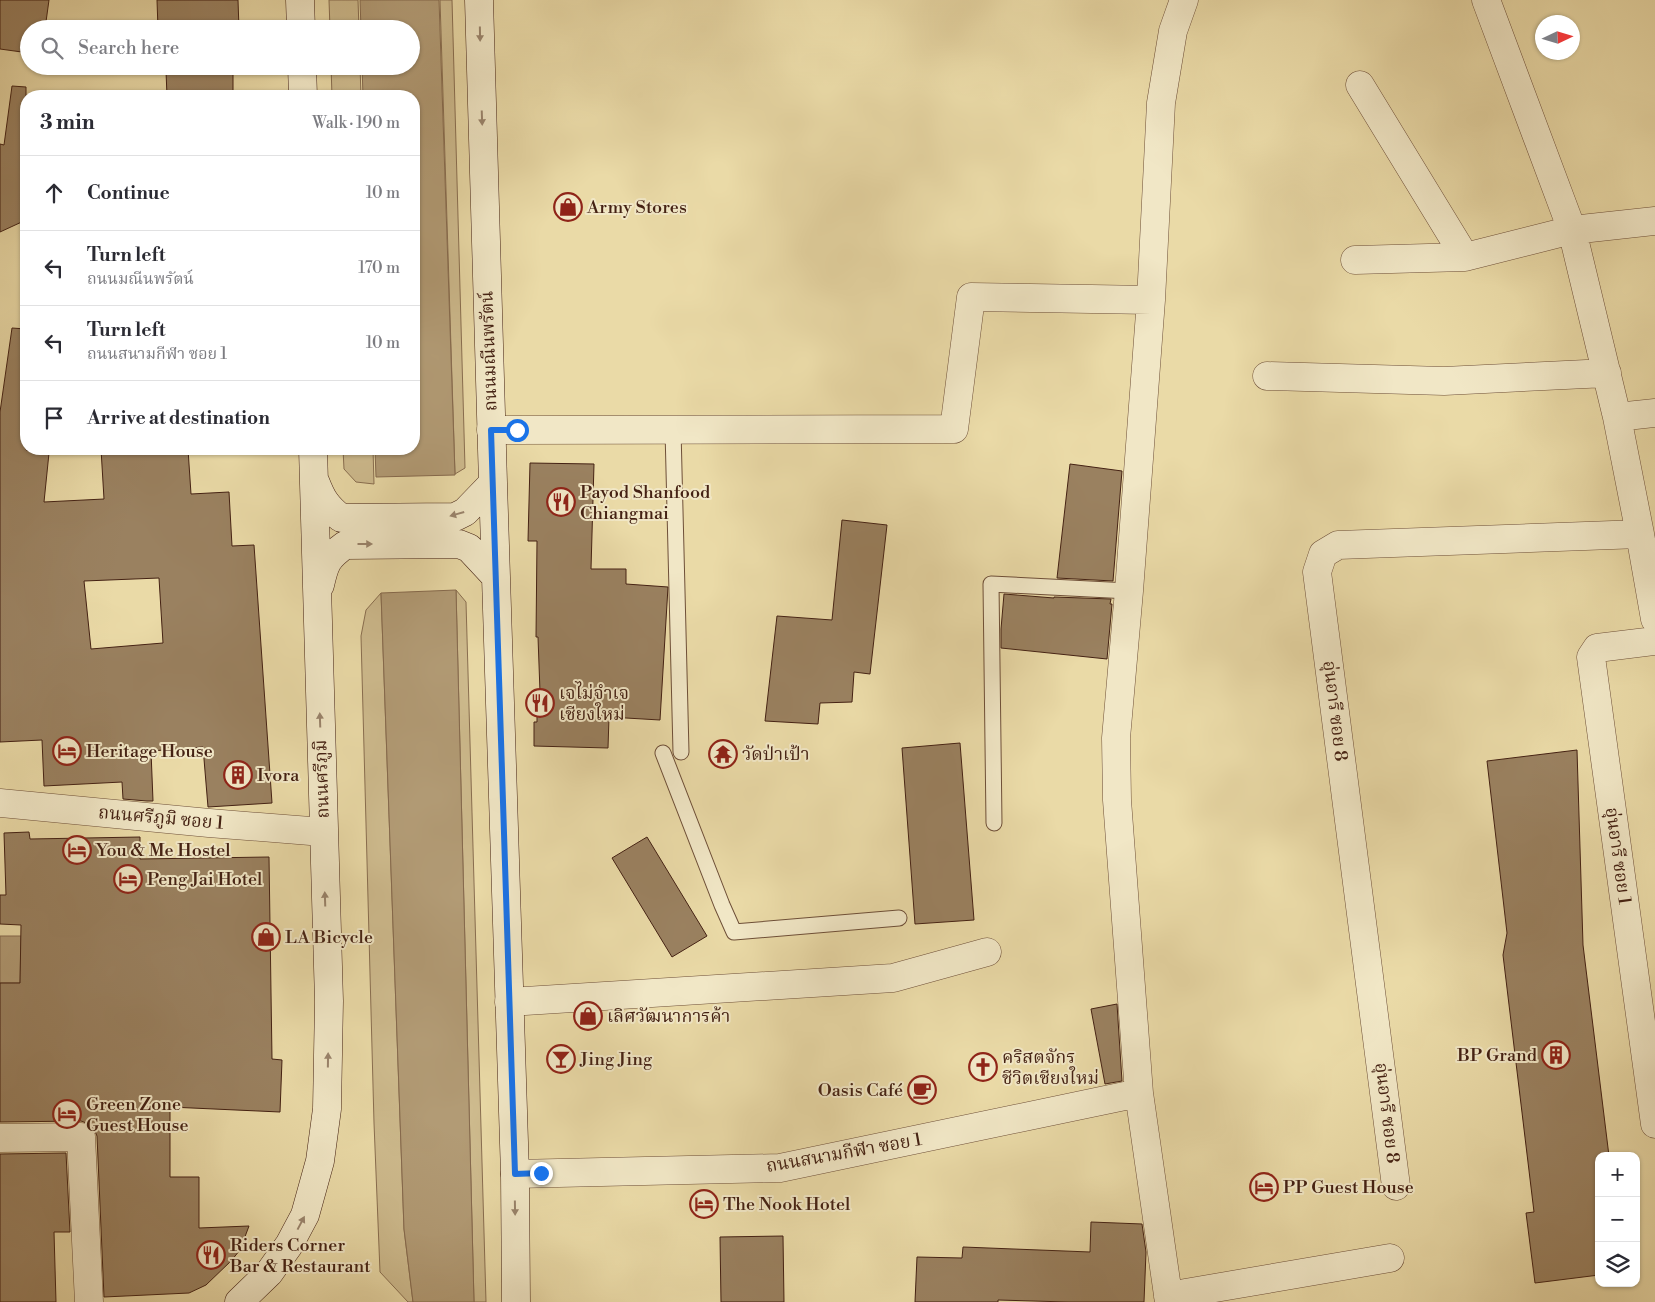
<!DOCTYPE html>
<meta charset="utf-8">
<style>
:root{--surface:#fff;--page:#f7f7f7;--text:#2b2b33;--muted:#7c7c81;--line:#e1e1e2}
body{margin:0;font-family:"Libre Bodoni","Noto Serif Thai",serif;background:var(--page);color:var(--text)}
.controls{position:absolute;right:15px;bottom:15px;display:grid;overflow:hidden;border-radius:10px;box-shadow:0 1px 4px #0004}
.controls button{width:45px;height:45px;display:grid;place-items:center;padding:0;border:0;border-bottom:1px solid var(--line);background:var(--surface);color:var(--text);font:25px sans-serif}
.compass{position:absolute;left:1535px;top:15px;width:45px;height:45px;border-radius:50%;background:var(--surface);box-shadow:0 1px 4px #0004;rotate:86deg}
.stop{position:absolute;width:15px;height:15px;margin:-11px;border:4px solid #1a73e8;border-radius:50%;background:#fff}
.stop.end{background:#1a73e8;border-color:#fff;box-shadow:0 1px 5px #0008}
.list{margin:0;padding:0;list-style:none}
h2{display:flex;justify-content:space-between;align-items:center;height:65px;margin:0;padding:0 20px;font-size:21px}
h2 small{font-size:16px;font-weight:400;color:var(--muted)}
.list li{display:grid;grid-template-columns:32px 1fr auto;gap:15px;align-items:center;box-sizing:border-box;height:75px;padding:0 20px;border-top:1px solid var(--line)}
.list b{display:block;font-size:19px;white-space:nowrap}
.list p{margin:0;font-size:16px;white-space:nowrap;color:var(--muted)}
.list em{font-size:16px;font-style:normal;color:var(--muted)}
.icon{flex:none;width:28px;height:28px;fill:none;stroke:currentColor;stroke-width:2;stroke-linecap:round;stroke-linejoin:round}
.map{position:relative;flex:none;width:1655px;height:1302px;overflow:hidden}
.search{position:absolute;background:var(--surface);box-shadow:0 1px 4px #0004;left:20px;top:20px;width:400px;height:55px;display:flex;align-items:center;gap:12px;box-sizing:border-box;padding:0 18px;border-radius:28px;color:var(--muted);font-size:19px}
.panel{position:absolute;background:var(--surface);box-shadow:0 1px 4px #0004;left:20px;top:90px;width:400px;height:365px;border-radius:20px}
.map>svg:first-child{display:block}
</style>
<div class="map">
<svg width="1655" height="1302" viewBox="0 0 1655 1302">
<rect width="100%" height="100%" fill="#eadaa7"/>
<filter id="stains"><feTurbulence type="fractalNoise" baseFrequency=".004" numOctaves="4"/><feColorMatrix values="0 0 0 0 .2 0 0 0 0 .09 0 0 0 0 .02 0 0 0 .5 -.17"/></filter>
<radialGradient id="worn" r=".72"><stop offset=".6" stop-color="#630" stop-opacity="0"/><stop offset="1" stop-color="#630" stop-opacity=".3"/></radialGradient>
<!-- green -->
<path fill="#cebb8e" stroke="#896e50" d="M329,0h29l1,29h-29z
M440,0h12l13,468 -10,6z
M331,66h29l1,30h-29z
M343,449h30l1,35 -18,-2 -12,-13z
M456,590l10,12 20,700h-12z
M381,593l23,636 9,73h-5l-28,-30 -6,-149 -13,-487 5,-26z"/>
<!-- water -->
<path fill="#b29b75" stroke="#866a4e" d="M360,0h79l16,475 -79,2 -1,-28h39v-353h-51l-1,-30h49v-37h-50z
M456,590l18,712h-61l-9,-73 -23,-636z
M0,936h21l-1,47h-20z"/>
<!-- building -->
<path fill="#9a8160" stroke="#442113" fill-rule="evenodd" d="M0,0h49l-4,29h-16v24l-29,-4z
M157,0h81l1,29h-81z
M159,66h74v30h-66l-1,-25h-7z
M12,86l14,1v133l-26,12v-88l4,1z
M12,328l14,1v121l23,3 -5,49 60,-3 -3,-50h87l3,45 38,-2 3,54 22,-1 18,258 -64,4 -5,-60 -52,4 2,50h-6l-24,-2 -1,-17 -78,4 -2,-46 -42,2v-330zM159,578l4,65 -72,6 -7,-68z
M530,463l64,1 -3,105h35v15l42,3 -8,133 -51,-3 -1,31 -74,-2v-24h3v-30h3l-2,-55h-2l1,-96h-9z
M1070,464l52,7 -9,110 -56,-3z
M842,520l45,5 -17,149 -16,-2 -2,30 -32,1 -2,21 -53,-3 12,-105 55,4z
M1004,594l50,4v-1l57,2 -1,5h2l-5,55 -106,-11v-19z
M960,743l14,177 -59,4 -13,-176z
M1577,750l6,195 26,211h-10v119l-64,8 -9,-70 8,-1 -31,-257 4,-22 -20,-172z
M29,832l1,7 110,-2v22l129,-2 3,202 10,1 -2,52 -110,-5v70h29v51l50,-2 -9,24 -9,11 -25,24 -17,8 -85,4 -7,-161 -3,-7 -5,-5 -8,-3 -81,1v-139h20l1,-58 -21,-1v-29h6l-2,-62z
M647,837l60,99 -35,21 -60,-99z
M1117,1004l5,77 -17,3 -14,-75z
M66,1153l4,79h-16l2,70h-56v-148z
M1091,1222l51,2 4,28 -2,50h-76l-70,-2v2h-83l2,-45 45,1 1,-11 127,5z
M783,1236l1,66h-63l-1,-65z"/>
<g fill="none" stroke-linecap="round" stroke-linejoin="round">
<defs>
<path id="service" d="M673,430l8,322
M663,753l59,152 12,27 165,-14
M994,823l-3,-239 138,7"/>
<path id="minor" d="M1486,0l86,230 45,187 23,117 15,85
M1360,85l105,172
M1355,260l110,-3 107,-27 83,-9
M1267,376l177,5 163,-8
M1617,417l38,-4
M491,430l463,-1 17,-132 180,3
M1655,641l-58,7 -6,9 64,467
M0,803l209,20 114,9
M509,1002l384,-24 94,-26
M0,1138l81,-1 8,165
M515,1174l265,-6 359,-75
M1396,1186l-79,-614 6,-18 15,-9 302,-11
M1168,1296l222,-38
M1169,1302l-30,-209 -22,-293 -1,-62 13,-147 22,-291 10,-197 12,-72 11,-31"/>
<path id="secondary" d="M300,0l1,29
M479,0l14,483 22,691 1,128
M302,66l1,30
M315,481c7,18 11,25 26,37l114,-1 10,-5 28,-29
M320,585c5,-22 7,-27 25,-40l114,-1 10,4 27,29
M239,1302l30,-29 20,-28 16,-30 15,-54 7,-52 2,-108 -16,-552"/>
</defs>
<!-- service casing -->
<use href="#service" stroke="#6e4f38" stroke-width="17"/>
<!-- minor casing -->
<use href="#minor" stroke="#6e4f38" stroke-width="29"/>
<!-- secondary casing -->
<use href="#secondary" stroke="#442113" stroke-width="29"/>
<!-- service -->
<use href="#service" stroke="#f1e7c6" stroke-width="15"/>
<!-- minor -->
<use href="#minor" stroke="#f1e7c6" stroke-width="28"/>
<!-- secondary -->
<use href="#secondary" stroke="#f1e7c6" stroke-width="28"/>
</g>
<!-- one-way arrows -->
<defs><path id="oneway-solid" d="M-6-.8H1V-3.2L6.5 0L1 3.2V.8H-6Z" transform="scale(1.25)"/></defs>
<g fill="#9a846c">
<use href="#oneway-solid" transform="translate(480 34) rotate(89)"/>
<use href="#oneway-solid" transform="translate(482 118) rotate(88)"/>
<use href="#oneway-solid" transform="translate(457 514) rotate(164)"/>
<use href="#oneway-solid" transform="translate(365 544)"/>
<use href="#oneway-solid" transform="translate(320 720) rotate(-92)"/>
<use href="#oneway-solid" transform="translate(325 899) rotate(-92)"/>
<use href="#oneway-solid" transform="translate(328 1060) rotate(-89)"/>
<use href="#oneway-solid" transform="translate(515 1208) rotate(89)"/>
<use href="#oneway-solid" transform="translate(301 1223) rotate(-62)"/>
</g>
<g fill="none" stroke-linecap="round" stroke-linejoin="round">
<!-- route -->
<path stroke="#1a73e8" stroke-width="6" d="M517,430h-26l24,744 26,-1"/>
</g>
<!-- icons -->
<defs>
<symbol id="shop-ring" viewBox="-11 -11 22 22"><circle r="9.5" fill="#f1e7c6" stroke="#8f2418" stroke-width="1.5"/><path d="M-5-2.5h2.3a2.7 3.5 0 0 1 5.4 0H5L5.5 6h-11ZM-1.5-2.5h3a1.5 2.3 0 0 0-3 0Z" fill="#8f2418"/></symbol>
<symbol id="restaurant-ring" viewBox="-11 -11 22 22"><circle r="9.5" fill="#f1e7c6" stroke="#8f2418" stroke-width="1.5"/><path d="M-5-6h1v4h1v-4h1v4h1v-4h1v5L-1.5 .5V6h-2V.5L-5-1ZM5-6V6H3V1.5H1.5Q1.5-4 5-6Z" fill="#8f2418"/></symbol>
<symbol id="hotel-ring" viewBox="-11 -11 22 22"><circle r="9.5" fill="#f1e7c6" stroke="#8f2418" stroke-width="1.5"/><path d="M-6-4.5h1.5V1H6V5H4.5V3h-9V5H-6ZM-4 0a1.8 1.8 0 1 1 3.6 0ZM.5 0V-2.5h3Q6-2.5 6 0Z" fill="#8f2418"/></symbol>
<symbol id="temple-ring" viewBox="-11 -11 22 22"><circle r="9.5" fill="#f1e7c6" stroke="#8f2418" stroke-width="1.5"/><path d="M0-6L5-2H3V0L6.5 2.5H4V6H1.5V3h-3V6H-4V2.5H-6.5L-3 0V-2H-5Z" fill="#8f2418"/></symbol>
<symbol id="building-ring" viewBox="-11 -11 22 22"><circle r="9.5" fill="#f1e7c6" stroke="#8f2418" stroke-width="1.5"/><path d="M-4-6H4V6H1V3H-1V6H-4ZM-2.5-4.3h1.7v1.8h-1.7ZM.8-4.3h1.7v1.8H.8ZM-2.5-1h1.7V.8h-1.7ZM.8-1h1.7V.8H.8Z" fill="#8f2418"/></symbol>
<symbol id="bar-ring" viewBox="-11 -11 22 22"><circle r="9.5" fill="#f1e7c6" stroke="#8f2418" stroke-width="1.5"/><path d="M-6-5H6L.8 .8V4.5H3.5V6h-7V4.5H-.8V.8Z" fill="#8f2418"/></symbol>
<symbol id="church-ring" viewBox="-11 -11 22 22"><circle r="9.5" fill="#f1e7c6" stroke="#8f2418" stroke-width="1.5"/><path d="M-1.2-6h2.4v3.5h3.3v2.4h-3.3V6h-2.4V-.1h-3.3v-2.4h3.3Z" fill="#8f2418"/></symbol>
<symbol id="cafe-ring" viewBox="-11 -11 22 22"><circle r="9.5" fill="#f1e7c6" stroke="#8f2418" stroke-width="1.5"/><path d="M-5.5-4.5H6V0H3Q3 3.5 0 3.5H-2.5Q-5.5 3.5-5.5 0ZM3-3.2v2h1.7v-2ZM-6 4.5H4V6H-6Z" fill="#8f2418"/></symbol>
</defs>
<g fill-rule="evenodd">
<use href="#shop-ring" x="552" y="191" width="32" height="32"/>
<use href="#restaurant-ring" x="545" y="486" width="32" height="32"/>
<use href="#restaurant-ring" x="524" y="687" width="32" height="32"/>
<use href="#hotel-ring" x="51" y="735" width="32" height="32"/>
<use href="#temple-ring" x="707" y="738" width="32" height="32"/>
<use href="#building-ring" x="222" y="759" width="32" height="32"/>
<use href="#hotel-ring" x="61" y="834" width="32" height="32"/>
<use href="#hotel-ring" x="112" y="863" width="32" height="32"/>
<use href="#shop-ring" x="250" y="921" width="32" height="32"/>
<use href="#shop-ring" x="572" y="1000" width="32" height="32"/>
<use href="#building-ring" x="1540" y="1039" width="32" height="32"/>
<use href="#bar-ring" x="545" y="1043" width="32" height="32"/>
<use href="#church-ring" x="967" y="1051" width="32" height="32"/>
<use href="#cafe-ring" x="906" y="1074" width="32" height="32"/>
<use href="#hotel-ring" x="51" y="1098" width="32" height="32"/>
<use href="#hotel-ring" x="1248" y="1171" width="32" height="32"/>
<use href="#hotel-ring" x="688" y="1188" width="32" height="32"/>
<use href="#restaurant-ring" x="195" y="1239" width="32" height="32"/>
</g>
<g text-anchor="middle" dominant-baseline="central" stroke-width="4" stroke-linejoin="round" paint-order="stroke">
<!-- poi labels -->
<g font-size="18" fill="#442113" stroke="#f1e7c6" text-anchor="start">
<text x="587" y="207">Army Stores</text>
<text x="580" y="492">Payod Shanfood<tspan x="580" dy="21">Chiangmai</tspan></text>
<text x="559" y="693">เจไม่จำเจ<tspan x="559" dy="21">เชียงใหม่</tspan></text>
<text x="86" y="751">Heritage House</text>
<text x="742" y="754">วัดป่าเป้า</text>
<text x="257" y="775">Ivora</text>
<text x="96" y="850">You &amp; Me Hostel</text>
<text x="147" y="879">Peng Jai Hotel</text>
<text x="285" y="937">LA Bicycle</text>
<text x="607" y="1016">เลิศวัฒนาการค้า</text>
<text x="1537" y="1055" text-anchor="end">BP Grand</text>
<text x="1002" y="1057">คริสตจักร<tspan x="1002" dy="21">ชีวิตเชียงใหม่</tspan></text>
<text x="580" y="1059">Jing Jing</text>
<text x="903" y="1090" text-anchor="end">Oasis Café</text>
<text x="86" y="1104">Green Zone<tspan x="86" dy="21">Guest House</tspan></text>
<text x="1283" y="1187">PP Guest House</text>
<text x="723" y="1204">The Nook Hotel</text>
<text x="230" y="1245">Riders Corner<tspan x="230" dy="21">Bar &amp; Restaurant</tspan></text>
</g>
<!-- street labels -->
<g font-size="18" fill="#442113" stroke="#f1e7c6">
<text transform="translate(489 351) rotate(-92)">ถนนมณีนพรัตน์</text>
<text transform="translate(1335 711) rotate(83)">อุ่นอารี ซอย 8</text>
<text transform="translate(322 779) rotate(-92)">ถนนศรีภูมิ</text>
<text transform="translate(161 818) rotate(5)">ถนนศรีภูมิ ซอย 1</text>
<text transform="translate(1618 856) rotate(82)">อุ่นอารี ซอย 1</text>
<text transform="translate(1387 1113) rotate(83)">อุ่นอารี ซอย 8</text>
<text transform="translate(844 1153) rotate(-10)">ถนนสนามกีฬา ซอย 1</text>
</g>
</g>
<rect width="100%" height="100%" filter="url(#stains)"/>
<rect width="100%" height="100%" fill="url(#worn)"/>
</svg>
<div class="controls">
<button>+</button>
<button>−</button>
<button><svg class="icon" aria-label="layers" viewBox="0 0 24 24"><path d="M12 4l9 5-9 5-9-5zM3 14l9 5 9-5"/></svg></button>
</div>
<svg class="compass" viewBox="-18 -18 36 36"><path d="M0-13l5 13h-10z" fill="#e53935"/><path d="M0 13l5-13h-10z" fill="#7c7c81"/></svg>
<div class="stop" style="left:517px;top:430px"></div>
<div class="stop end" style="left:541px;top:1173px"></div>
<div class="search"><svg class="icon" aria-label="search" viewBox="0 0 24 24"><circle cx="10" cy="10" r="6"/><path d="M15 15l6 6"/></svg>Search here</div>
<section class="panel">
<h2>3 min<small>Walk · 190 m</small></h2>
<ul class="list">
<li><svg class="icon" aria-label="ahead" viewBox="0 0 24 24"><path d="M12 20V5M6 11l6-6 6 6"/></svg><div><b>Continue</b></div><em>10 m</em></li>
<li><svg class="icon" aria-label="left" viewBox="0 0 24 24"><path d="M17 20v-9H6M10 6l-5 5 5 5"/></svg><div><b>Turn left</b><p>ถนนมณีนพรัตน์</p></div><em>170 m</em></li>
<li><svg class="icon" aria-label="left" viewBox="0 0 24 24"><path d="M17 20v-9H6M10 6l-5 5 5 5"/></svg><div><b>Turn left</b><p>ถนนสนามกีฬา ซอย 1</p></div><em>10 m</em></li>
<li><svg class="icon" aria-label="arrive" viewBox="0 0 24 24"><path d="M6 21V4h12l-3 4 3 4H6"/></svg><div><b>Arrive at destination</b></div></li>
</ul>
</section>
</div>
